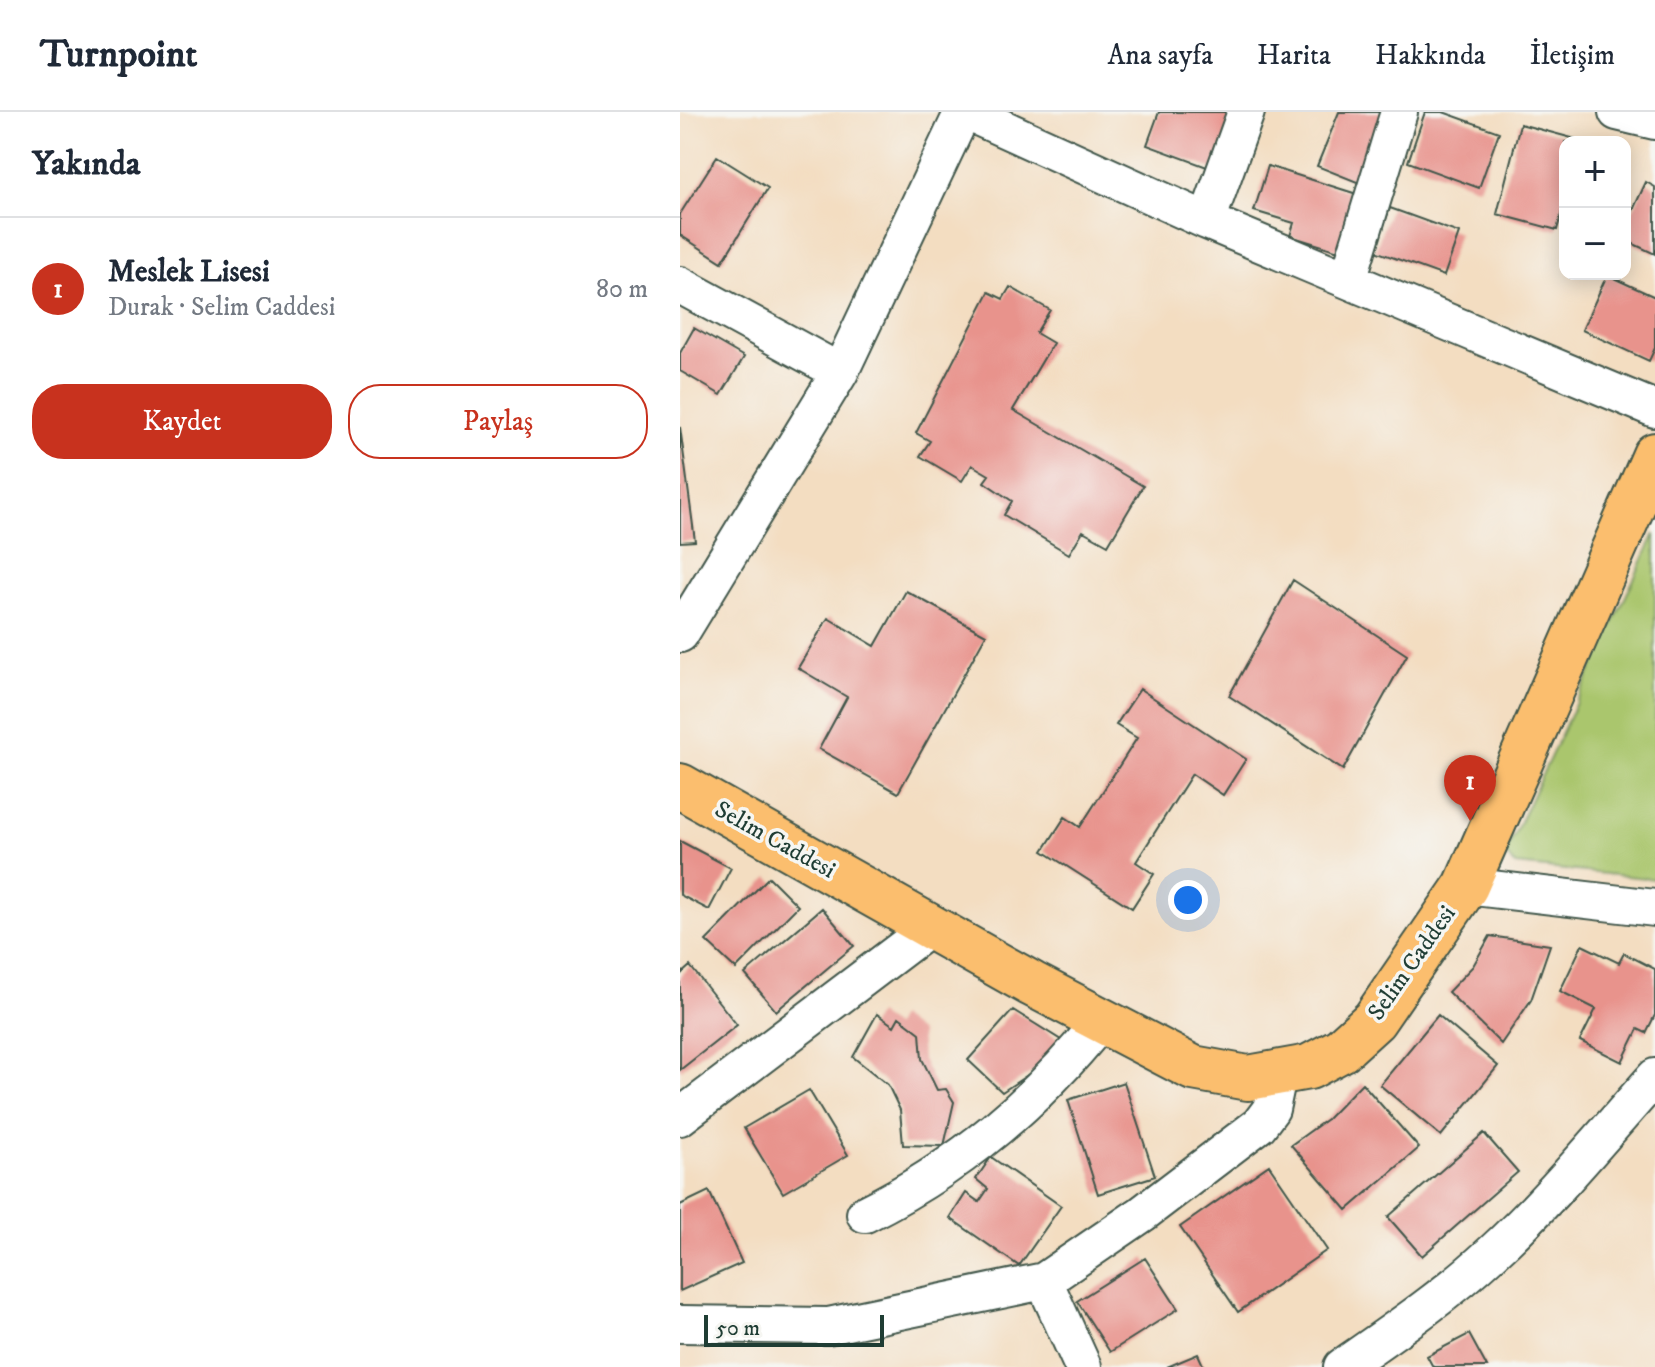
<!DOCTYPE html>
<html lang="tr">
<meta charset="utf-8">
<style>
:root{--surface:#fff;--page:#f2f2f3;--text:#1f2937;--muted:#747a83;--line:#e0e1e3;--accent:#c8321e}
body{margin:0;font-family:"IM FELL DW Pica",serif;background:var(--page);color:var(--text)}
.controls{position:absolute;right:24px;top:24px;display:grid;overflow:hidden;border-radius:16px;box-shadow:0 4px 20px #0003}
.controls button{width:72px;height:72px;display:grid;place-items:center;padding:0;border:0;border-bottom:2px solid var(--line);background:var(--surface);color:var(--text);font:40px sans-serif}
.scale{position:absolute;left:24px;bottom:20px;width:180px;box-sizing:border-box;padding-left:8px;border:4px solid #1f3d34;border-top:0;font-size:22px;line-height:28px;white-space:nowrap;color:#1f3d34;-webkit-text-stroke:6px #f6f6f2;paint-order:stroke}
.you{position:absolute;left:508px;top:788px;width:28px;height:28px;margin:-20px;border:6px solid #fff;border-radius:50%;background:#1a73e8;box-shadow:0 0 0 12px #1a73e833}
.badge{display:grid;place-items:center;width:52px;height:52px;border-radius:50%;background:var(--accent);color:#fff;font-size:26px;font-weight:700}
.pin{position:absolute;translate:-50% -66px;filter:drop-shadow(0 2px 4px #0008)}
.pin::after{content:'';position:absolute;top:42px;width:28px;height:24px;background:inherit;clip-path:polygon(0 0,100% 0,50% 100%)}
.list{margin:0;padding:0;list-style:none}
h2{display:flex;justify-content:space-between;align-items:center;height:104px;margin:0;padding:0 32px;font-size:34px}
h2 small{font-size:26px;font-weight:400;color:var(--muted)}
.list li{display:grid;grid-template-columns:52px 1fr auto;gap:24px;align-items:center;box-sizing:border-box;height:144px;padding:0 32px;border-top:2px solid var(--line)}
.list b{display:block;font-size:30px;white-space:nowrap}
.list p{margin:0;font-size:26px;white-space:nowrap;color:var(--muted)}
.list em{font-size:26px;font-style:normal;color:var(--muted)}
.actions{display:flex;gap:16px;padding:24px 32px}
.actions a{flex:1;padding:18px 0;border:2px solid var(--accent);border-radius:32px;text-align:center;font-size:28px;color:var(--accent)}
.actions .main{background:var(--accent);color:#fff}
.map{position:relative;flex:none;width:975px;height:1255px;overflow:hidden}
header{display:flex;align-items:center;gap:48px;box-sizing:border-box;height:112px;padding:0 40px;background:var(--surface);border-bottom:2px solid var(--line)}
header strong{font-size:38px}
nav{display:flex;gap:44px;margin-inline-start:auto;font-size:28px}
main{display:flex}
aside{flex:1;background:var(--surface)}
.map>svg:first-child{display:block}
</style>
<header>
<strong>Turnpoint</strong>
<nav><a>Ana sayfa</a><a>Harita</a><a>Hakkında</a><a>İletişim</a></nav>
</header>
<main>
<aside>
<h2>Yakında<small></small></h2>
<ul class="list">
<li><span class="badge">1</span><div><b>Meslek Lisesi</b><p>Durak · Selim Caddesi</p></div><em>80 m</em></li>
</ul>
<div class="actions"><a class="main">Kaydet</a><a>Paylaş</a></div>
</aside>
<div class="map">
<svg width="975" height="1255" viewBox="0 0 975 1255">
<rect width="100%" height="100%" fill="#f6f6f2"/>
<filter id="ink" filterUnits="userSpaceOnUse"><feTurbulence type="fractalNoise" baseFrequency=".0125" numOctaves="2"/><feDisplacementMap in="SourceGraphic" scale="16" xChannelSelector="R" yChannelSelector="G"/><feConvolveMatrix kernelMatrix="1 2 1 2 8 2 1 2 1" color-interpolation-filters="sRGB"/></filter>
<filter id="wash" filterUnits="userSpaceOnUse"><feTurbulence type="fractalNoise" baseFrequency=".006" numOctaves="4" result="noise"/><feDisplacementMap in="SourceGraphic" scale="32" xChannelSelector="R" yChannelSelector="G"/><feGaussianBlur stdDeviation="1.8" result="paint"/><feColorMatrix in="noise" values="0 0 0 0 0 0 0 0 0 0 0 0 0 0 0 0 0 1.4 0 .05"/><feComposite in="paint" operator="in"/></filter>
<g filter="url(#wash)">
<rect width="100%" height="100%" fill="#f3ddc1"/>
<!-- green -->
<path fill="#aac66d" stroke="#648250" stroke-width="2" d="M975,422v345l-139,-14 -11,-11z"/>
<g id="blocks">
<!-- building -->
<path fill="#e8938c" d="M479,0h77l-21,58 -68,-25z
M659,0h52l-29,72 -45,-18z
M745,0h18l56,20 -20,56 -71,-26z
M840,12l63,17 -18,1v58l-8,30 -60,-16z
M37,44l51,32 -46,74 -42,-27v-21z
M588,54l92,29 -18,57 -52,-16 4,-13 -40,-12z
M966,70l9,5v67l-30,-14v-13z
M710,96l69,25 -15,43 -69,-25z
M927,163l48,22v51l-6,13 -67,-31z
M330,175l40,23 -14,23 17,10 -40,67 130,76 -35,59 -25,-14 -14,23 -65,-39 8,-14 -28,-19 5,-7 -17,-10 -10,16 -42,-25 10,-15 -14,-8 73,-141 14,7z
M14,216l50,29 -23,38 -41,-24v-18z
M0,315l15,114 -15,1z
M613,468l114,75 -64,115 -114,-74z
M226,479l80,44 -88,158 -79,-44 28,-52 -49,-29 30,-50 47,28z
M460,577l106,70 -23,36 -31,-21 -56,88 18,12 -22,34 -89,-57 22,-34 15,10 57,-89 -21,-13z
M0,729l51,27 -22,42 -29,-15z
M89,765l29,29 -62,63 -30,-28z
M142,796l32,38 -78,65 -31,-37z
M810,824l60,9 -19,55 -30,44 -53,-52 25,-26z
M902,833l37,18 5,-10 31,16v46l-9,18 -8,-4 -16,33 -42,-21 16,-32 -36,-18z
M10,854l47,59 -57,45v-95z
M333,898l51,32 -26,26 -36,24 -34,-32z
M197,902l17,12 5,-9 21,16 2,26 15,31 9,-1 8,13 -10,44 -41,-1 -3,-35 -12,-25 -35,-28z
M758,903l60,51 -57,70 -61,-51z
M444,970l31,94 -57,18 -30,-94z
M682,971l57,65 -72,62 -56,-65 36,-26z
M129,978l39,65 -65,38 -39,-65z
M804,1021l34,39 -96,84 -34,-39z
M311,1045l70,49 -42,60 -69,-48 16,-25 13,9 9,-13 -12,-10z
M589,1053l58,85 -89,62 -58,-85z
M29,1079l33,72 -62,28v-86z
M465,1146l33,51 -68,43 -33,-51z
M789,1222l18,33h-54l-6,-11z
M518,1242l6,13h-37z"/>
</g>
</g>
<g filter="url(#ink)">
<use href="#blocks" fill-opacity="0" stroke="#3f5549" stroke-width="2"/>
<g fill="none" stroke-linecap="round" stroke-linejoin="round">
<defs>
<path id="minor" d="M287,0l240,109 448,188
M937,0l38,9
M527,109l39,-109
M668,168l51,-168
M0,173l160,87
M0,522l160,-262 123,-260
M786,774l189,22
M0,1005l251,-190
M185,1102c95,-47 171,-111 237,-194
M364,1169l39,86
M0,1212l148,2 216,-45 98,-67 117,-89 12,-16 7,-33
M662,1255c52,-36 105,-72 151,-115 59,-54 109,-116 162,-175"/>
<path id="major" d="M0,674l352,198 161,84 55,10 61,-11 32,-17 33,-30 92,-134 189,-431"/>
</defs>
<!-- minor casing -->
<use href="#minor" stroke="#3f5549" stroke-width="40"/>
<!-- major casing -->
<use href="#major" stroke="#3f5549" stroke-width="48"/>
<!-- minor -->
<use href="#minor" stroke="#fff" stroke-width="36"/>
<!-- major -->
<use href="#major" stroke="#fbbe6e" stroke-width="44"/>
</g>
</g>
<g text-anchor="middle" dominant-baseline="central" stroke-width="7" stroke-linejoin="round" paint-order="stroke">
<!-- street labels -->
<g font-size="24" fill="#1f3d34" stroke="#f6f6f2">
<text transform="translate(95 728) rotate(29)">Selim Caddesi</text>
<text transform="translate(732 851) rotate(-55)">Selim Caddesi</text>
</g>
</g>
</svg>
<div class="controls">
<button>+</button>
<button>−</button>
</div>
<div class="scale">50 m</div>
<div class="you"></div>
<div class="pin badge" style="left:790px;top:709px">1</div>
</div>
</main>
